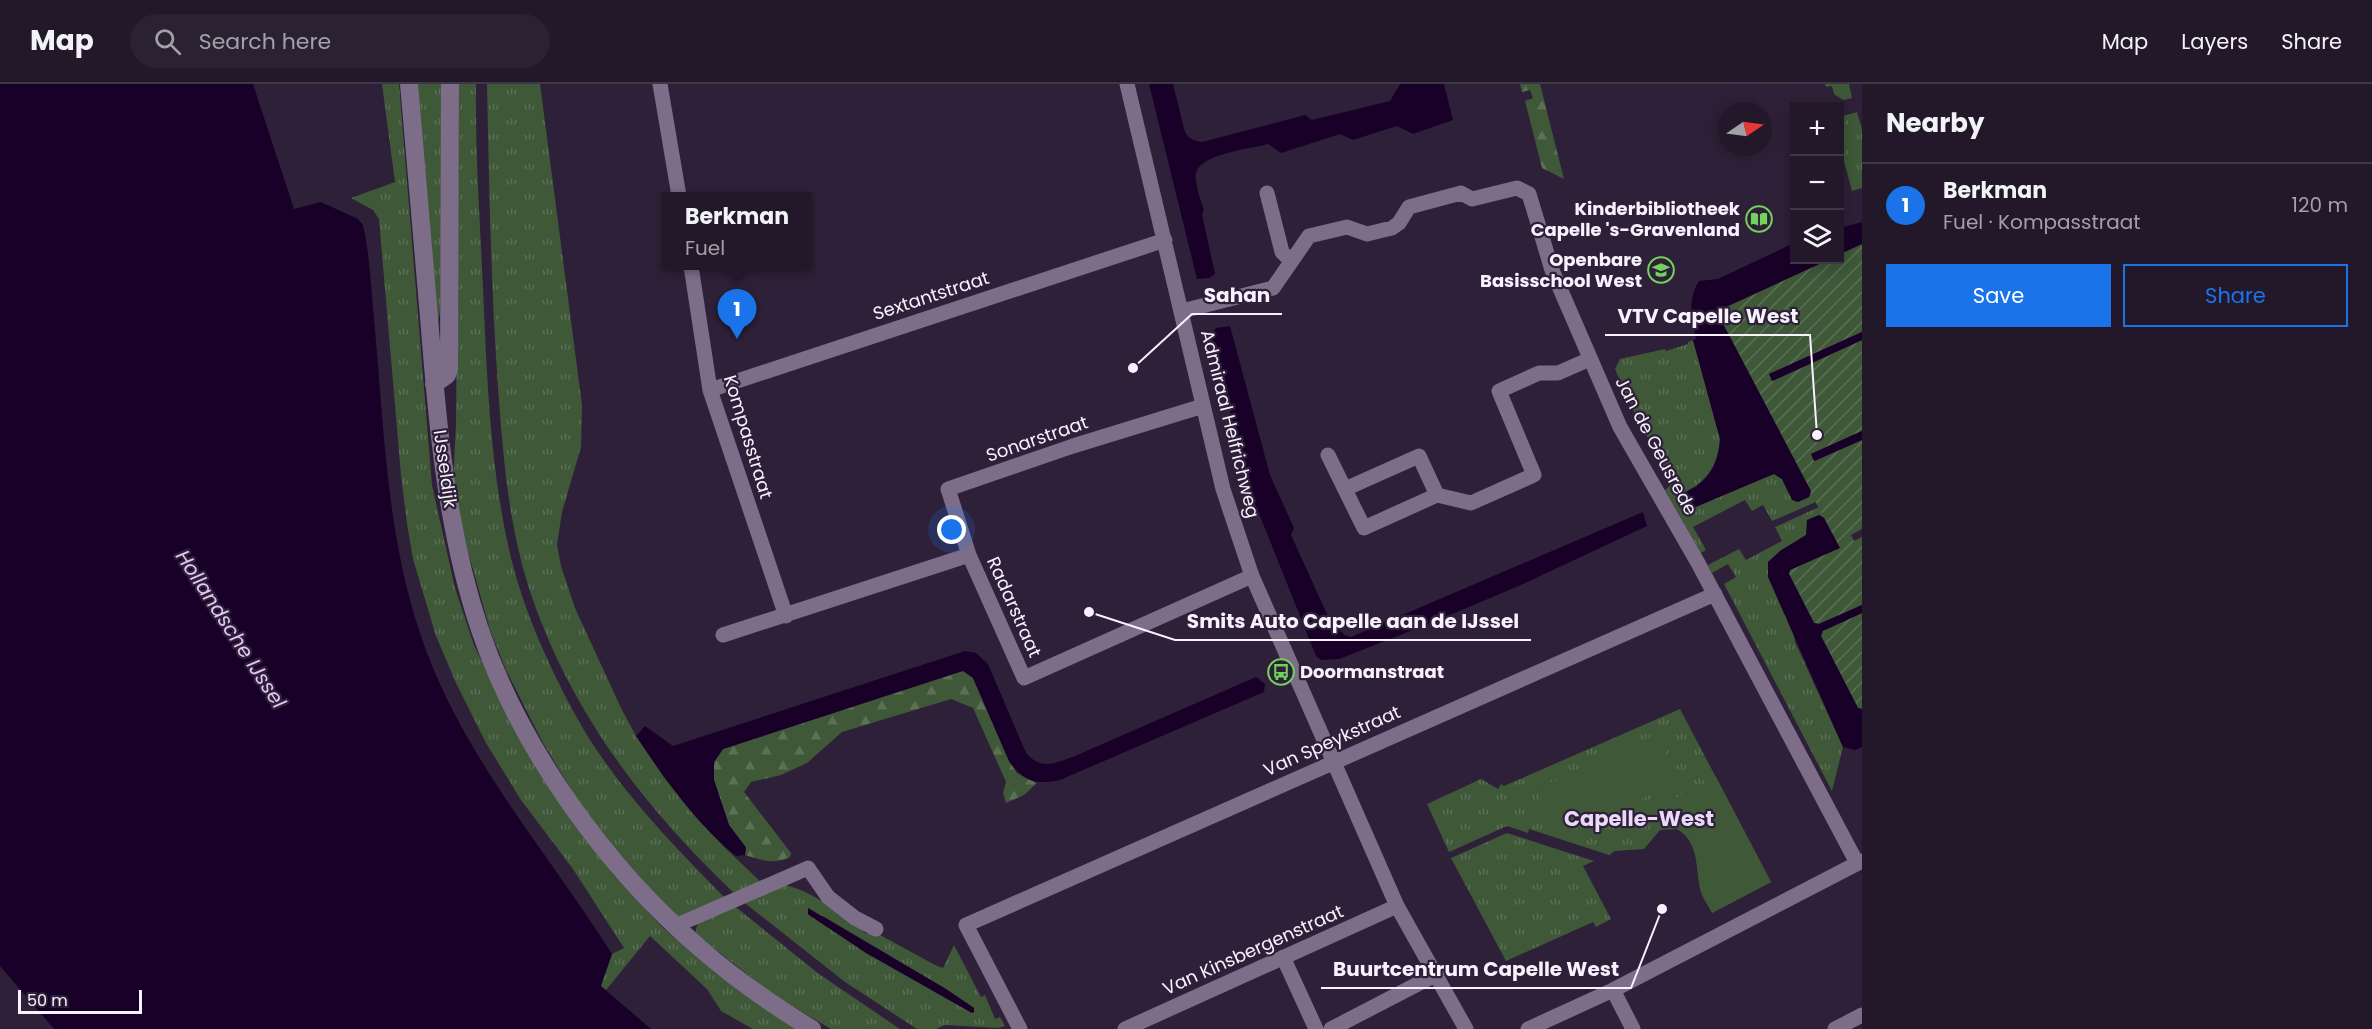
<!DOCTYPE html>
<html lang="en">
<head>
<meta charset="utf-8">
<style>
  body { margin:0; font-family:Poppins,sans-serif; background:#2a2132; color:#f1f3f6 }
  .controls { position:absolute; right:18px; top:18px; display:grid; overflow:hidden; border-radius:0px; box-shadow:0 3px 15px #0003 }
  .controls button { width:54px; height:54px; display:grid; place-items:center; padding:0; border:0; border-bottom:2px solid #3f3747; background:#22182a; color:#f1f3f6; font:30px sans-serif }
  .compass { position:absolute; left:1718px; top:18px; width:54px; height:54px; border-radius:50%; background:#22182a; box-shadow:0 3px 15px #0003; rotate:77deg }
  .scale { position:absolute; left:18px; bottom:15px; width:124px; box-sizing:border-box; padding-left:6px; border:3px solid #f8f1fe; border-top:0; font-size:16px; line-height:21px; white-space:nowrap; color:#f8f1fe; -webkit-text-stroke:4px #2e2038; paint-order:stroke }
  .you { position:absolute; left:952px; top:446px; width:21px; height:21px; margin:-15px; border:4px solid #fff; border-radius:50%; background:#1a73e8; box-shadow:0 0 0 9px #1a73e833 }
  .badge { display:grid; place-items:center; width:39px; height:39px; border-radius:50%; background:#1a73e8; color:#fff; font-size:20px; font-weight:700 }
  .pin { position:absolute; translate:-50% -50px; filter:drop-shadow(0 2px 3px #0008) }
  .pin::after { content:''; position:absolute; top:32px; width:21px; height:18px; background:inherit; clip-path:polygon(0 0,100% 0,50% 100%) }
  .popup { position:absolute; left:662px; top:108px; width:150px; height:78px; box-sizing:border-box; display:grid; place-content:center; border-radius:0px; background:#22182a; filter:drop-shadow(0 2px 4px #0005); font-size:20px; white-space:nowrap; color:#a2a0a8 }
  .popup b { font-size:22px; color:#f1f3f6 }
  .popup::after { content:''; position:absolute; left:50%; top:100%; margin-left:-12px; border:12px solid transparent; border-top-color:#22182a }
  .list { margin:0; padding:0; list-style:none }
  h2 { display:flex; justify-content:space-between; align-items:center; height:78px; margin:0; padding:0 24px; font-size:26px }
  h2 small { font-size:20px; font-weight:400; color:#a2a0a8 }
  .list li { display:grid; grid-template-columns:39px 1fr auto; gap:18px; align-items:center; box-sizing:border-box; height:84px; padding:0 24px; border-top:2px solid #3f3747 }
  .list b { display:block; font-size:22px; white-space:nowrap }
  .list p { margin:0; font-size:20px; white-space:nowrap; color:#a2a0a8 }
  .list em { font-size:20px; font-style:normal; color:#a2a0a8 }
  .actions { display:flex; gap:12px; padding:18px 24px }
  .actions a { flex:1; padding:14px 0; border:2px solid #1a73e8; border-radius:0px; text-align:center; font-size:21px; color:#1a73e8 }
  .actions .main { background:#1a73e8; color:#fff }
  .icon { flex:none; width:33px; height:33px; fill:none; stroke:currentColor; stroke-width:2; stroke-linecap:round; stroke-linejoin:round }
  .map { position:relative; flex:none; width:1862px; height:945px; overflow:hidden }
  header { display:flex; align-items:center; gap:36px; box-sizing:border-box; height:84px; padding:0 30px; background:#22182a; border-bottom:2px solid #3f3747 }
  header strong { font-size:28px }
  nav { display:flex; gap:33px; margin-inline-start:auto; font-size:21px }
  .search { width:420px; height:54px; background:#2a2132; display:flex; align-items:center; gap:15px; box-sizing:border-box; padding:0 21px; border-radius:33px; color:#a2a0a8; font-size:22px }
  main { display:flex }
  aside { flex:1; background:#22182a }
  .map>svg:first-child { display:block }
</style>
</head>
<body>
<header>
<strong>Map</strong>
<div class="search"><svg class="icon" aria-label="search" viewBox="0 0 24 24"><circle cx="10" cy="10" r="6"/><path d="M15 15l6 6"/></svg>Search here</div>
<nav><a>Map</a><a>Layers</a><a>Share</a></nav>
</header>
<main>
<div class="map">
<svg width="1862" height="945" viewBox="0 0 1862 945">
  <defs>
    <pattern id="grass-tufts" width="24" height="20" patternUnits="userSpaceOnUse" patternTransform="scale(1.5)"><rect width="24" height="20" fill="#3e5838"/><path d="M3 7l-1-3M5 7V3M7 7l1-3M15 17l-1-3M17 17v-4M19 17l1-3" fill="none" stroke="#5b7056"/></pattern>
    <pattern id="forest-firs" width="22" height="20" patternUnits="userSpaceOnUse" patternTransform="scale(1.5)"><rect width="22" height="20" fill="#3e5838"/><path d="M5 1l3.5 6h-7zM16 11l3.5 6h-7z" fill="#5b7056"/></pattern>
    <pattern id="garden-furrows" width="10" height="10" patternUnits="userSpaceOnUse" patternTransform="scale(1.5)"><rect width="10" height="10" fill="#3e5838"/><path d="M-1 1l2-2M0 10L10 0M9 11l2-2" fill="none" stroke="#5b7056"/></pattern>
  </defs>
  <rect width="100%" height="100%" fill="#2e2038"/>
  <!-- grass -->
  <path fill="url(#grass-tufts)" fill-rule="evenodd" d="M382,0H399L432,401L455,504L474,561L503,621L570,732L614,791L661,842L715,889L796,945H753L721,927L707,905L650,852L606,906L600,902L612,870L624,864L573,785L521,716L486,659L456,599L436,552L413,475L407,440L401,391L379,135L373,126L351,114L395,98Z
    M415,0H443L440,228L437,241Z
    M459,0H476C475,68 480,136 483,204C487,294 490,387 511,474C524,527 547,578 572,625C611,698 669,757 726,815L682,833L675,831L654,809L603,751L580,720L543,659L506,586L490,546L465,457L453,398L456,341Z
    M487,0H540L582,321L581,363L562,428L557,461L561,482L575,524L621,624L636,652L665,695L722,761L762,799L735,810C643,723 567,623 528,501C508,437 503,370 498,304C491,203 489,101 487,0Z
    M1857,28L1862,45V104L1852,107C1846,82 1835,55 1843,32Z
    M1693,256L1720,355C1718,380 1708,397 1685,408L1774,390L1782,395L1793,416L1798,418L1809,413L1811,407L1816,418L1772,437L1763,421L1752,427L1745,416L1693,443L1706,466L1701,469L1665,406L1670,402L1659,383L1661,376L1637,335L1615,285L1620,275L1665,265L1666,267L1688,260V258Z
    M1819,423L1824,434L1819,431L1806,451L1780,467L1795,558L1843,663L1832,707L1724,500L1736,493L1728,480L1712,489L1708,481L1739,465L1746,476L1782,457L1775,443Z
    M1680,625L1771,798L1712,829C1709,822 1703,814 1701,807C1695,784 1700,759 1677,745L1660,746L1644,765L1615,767L1609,771L1529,745L1528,749L1507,742L1449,768L1427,720L1481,695L1498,705L1501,700L1504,702Z
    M1507,749L1594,777L1583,782L1611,835L1596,843L1593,838L1506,877L1451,774Z
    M785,801C816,808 842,832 867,850L871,846L935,881L943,884L954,861L981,913L985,911L995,935L1000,933L1005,942L998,944L945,941L936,945H917L845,898L741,816ZM808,830L823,832L946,905L974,924L972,929L866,868Z
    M732,820L819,890L900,945H831L772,910L696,850C693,833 720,827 732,820Z"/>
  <!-- forest -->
  <path fill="url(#forest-firs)" d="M1520,0H1540L1564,95L1542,84L1525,17L1533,14L1530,6L1522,8Z
    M1825,0H1849L1852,14L1843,16L1834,10L1832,2L1826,3Z
    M963,587L969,589L973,594L1009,677L1017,689L1037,699L1024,711L1006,719L1003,709L1006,698L973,624L951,615L842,648L807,679L781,691L751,698L744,708L791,769L790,773C774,781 761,776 745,771L746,763L729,741L714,696V678L723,665Z"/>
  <!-- park -->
  <path fill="#3e5838" d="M1657,650L1679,698L1558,753L1536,705Z
    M1716,693L1771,798L1712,829C1709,822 1703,815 1701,808C1695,788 1701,747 1672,744L1659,722Z"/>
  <!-- garden -->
  <path fill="url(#garden-furrows)" d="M1862,160V248L1769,290L1773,297L1862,256V347L1811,370L1815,377L1862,356V445L1851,451L1854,457L1862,453V521L1819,540L1814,539L1789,490L1790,486L1839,463L1720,234L1723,224L1828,176H1840V170Z
    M1862,529V625L1858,624L1821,552L1822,547Z"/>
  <!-- water -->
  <path fill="#190028" d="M0,0H253L294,125L321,118L358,135L363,141C370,172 371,204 374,235C384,340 386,448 420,549C460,670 545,764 612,870L601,902L651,945H54L0,882Z
    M1149,0H1173L1185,48C1188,55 1195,57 1202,58L1305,31L1312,36L1390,17L1400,0H1444L1453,36L1413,50L1397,42L1353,56L1340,50L1281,69L1268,60C1250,65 1200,70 1196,89C1194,99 1201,116 1204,126L1202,130L1215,190L1209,194L1197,195Z
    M1862,138V160L1840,170V144Z
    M1794,159V176H1828L1724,224L1720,234L1811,407L1809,413L1798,418L1792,416L1782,395L1774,390L1691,425L1681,413C1685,407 1691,406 1697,402C1713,391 1719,373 1720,355L1693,256L1696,255C1692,233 1687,216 1699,197L1718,195Z
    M1230,242L1270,391L1294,444L1291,451L1332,541L1345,551L1351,553L1643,428L1647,442L1521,501L1431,539L1339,575L1321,576L1316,572L1250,407L1211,251L1216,244Z
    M1862,248V256L1772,297L1769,290Z
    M1862,347V356L1814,377L1811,370Z
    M1819,431L1824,434L1840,464L1790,486L1789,490L1814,539L1819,540L1862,521V529L1823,547L1821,552L1858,624L1862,625V663L1855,666L1843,663L1768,493V478L1780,467L1806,451L1807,436Z
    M965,567L976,569L988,580L1026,669C1042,687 1055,679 1075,672L1256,593L1265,600L1264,608L1060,696C1035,701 1024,698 1009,677L973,594L963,587L956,589L723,665L714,678V696L729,741L746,764L745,771L736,772C695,739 665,695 636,652L645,642L673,662Z
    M808,824L946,905L974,924V928L972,929L866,869L812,833L808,830Z"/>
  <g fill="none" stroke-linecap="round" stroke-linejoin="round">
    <!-- minor -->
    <path stroke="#7d6d89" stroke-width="15" d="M660,0L679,112
      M1127,0L1223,405L1252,492L1397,822L1466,945
      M1267,109L1282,168L1291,177
      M691,182L710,306L786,532
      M1182,227L1273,204L1309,152L1347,143L1367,150L1392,144L1399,139L1409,123L1461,109L1472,115L1517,104L1529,110L1552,186L1620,343L1698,479L1857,779
      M710,306L1165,156
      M1203,322L1073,362L948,405L969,471L1024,594L1252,492
      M1328,371L1364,444L1437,411L1471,419L1534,391L1499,307L1539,289H1558L1590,275
      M1345,405L1419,372L1437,411
      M723,551L969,471
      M675,842L808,784L828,813L855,834L876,845
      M1283,873L1316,945
      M1613,906L1633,945
      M1020,945L966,841L1715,510
      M1125,945L1397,822
      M1331,945L1437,890
      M1528,945L1613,906L1862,777
      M1835,945L1862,931"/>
    <!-- tertiary -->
    <path stroke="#7d6d89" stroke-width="18" d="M409,0C416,78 422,155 429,233C437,337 446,443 479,543C519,663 606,784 702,866C736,896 773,921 812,945
      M434,300L447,291L449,285L450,0"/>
  </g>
  <!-- icons -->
  <defs>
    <g id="library-ring" transform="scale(1.35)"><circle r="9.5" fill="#2e2038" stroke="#71d25e" stroke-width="1.5"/><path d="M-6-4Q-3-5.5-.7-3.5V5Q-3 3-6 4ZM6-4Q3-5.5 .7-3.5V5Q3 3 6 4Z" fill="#71d25e"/></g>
    <g id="school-ring" transform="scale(1.35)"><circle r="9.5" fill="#2e2038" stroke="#71d25e" stroke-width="1.5"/><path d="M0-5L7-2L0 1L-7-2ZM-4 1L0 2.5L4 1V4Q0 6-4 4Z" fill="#71d25e"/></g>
    <g id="bus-ring" transform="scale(1.35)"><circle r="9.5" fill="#2e2038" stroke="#71d25e" stroke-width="1.5"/><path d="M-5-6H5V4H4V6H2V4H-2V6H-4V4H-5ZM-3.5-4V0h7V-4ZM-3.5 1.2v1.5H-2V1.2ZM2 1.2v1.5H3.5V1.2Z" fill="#71d25e"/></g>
  </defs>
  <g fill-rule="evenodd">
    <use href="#library-ring" x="1759" y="135"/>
    <use href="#school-ring" x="1661" y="186"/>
    <use href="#bus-ring" x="1281" y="588"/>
  </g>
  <g text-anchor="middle" stroke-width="4.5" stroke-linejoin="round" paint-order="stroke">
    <!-- poi labels -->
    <g font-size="18" font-weight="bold" fill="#f8f1fe" stroke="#2e2038" text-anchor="end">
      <text x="1740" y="131">Kinderbibliotheek<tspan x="1740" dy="21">Capelle 's-Gravenland</tspan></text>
      <text x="1642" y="182">Openbare<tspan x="1642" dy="21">Basisschool West</tspan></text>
      <text x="1300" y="594" text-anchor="start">Doormanstraat</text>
    </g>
    <!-- street labels -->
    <g font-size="18" fill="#f8f1fe" stroke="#2e2038">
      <text transform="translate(931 212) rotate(-18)" y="6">Sextantstraat</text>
      <text transform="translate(1230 340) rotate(76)" y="6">Admiraal Helfrichweg</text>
      <text transform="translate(748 353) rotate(73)" y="6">Kompasstraat</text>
      <text transform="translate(1037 355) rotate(-19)" y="6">Sonarstraat</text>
      <text transform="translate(1656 362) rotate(62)" y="6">Jan de Geusrede</text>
      <text transform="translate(445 385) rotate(82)" y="6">IJsseldijk</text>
      <text transform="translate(1014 523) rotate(66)" y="6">Radarstraat</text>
      <text transform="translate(1332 657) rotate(-24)" y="6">Van Speykstraat</text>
      <text transform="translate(1253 866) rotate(-24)" y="6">Van Kinsbergenstraat</text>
    </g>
    <!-- water labels -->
    <g font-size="20" font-style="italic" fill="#e3c8f7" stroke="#2e2038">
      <text transform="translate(231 545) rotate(57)" y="7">Hollandsche IJssel</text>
    </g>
    <!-- quarter labels -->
    <g font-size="21" font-weight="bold" fill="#ebd9f9" stroke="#2e2038">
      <text x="1639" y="742">Capelle-West</text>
    </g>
  </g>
  <!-- callouts -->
  <path fill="none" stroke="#f8f1fe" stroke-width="2" d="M1133 284L1192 230H1282M1817 351L1810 251H1605M1089 528L1175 556H1531M1662 825L1631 904H1321"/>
  <g fill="#f8f1fe" stroke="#2e2038" stroke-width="2">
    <circle cx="1133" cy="284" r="6"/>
    <circle cx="1817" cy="351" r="6"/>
    <circle cx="1089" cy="528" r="6"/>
    <circle cx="1662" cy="825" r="6"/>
  </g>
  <g font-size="20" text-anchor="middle" font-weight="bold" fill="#f8f1fe" stroke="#2e2038" stroke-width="4.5" stroke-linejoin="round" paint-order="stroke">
    <text x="1237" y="218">Sahan</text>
    <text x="1708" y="239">VTV Capelle West</text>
    <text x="1353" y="544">Smits Auto Capelle aan de IJssel</text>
    <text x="1476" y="892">Buurtcentrum Capelle West</text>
  </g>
</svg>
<div class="controls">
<button>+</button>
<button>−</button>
<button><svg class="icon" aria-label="layers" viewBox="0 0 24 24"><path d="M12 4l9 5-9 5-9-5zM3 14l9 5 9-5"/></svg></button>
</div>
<svg class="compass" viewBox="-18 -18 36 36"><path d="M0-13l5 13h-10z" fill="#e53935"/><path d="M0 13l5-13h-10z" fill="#a2a0a8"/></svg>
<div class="scale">50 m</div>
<div class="you"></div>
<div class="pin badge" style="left:737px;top:255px">1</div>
<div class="popup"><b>Berkman</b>Fuel</div>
</div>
<aside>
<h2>Nearby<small></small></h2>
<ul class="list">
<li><span class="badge">1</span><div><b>Berkman</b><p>Fuel · Kompasstraat</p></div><em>120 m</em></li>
</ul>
<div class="actions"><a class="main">Save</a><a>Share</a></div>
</aside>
</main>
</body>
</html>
